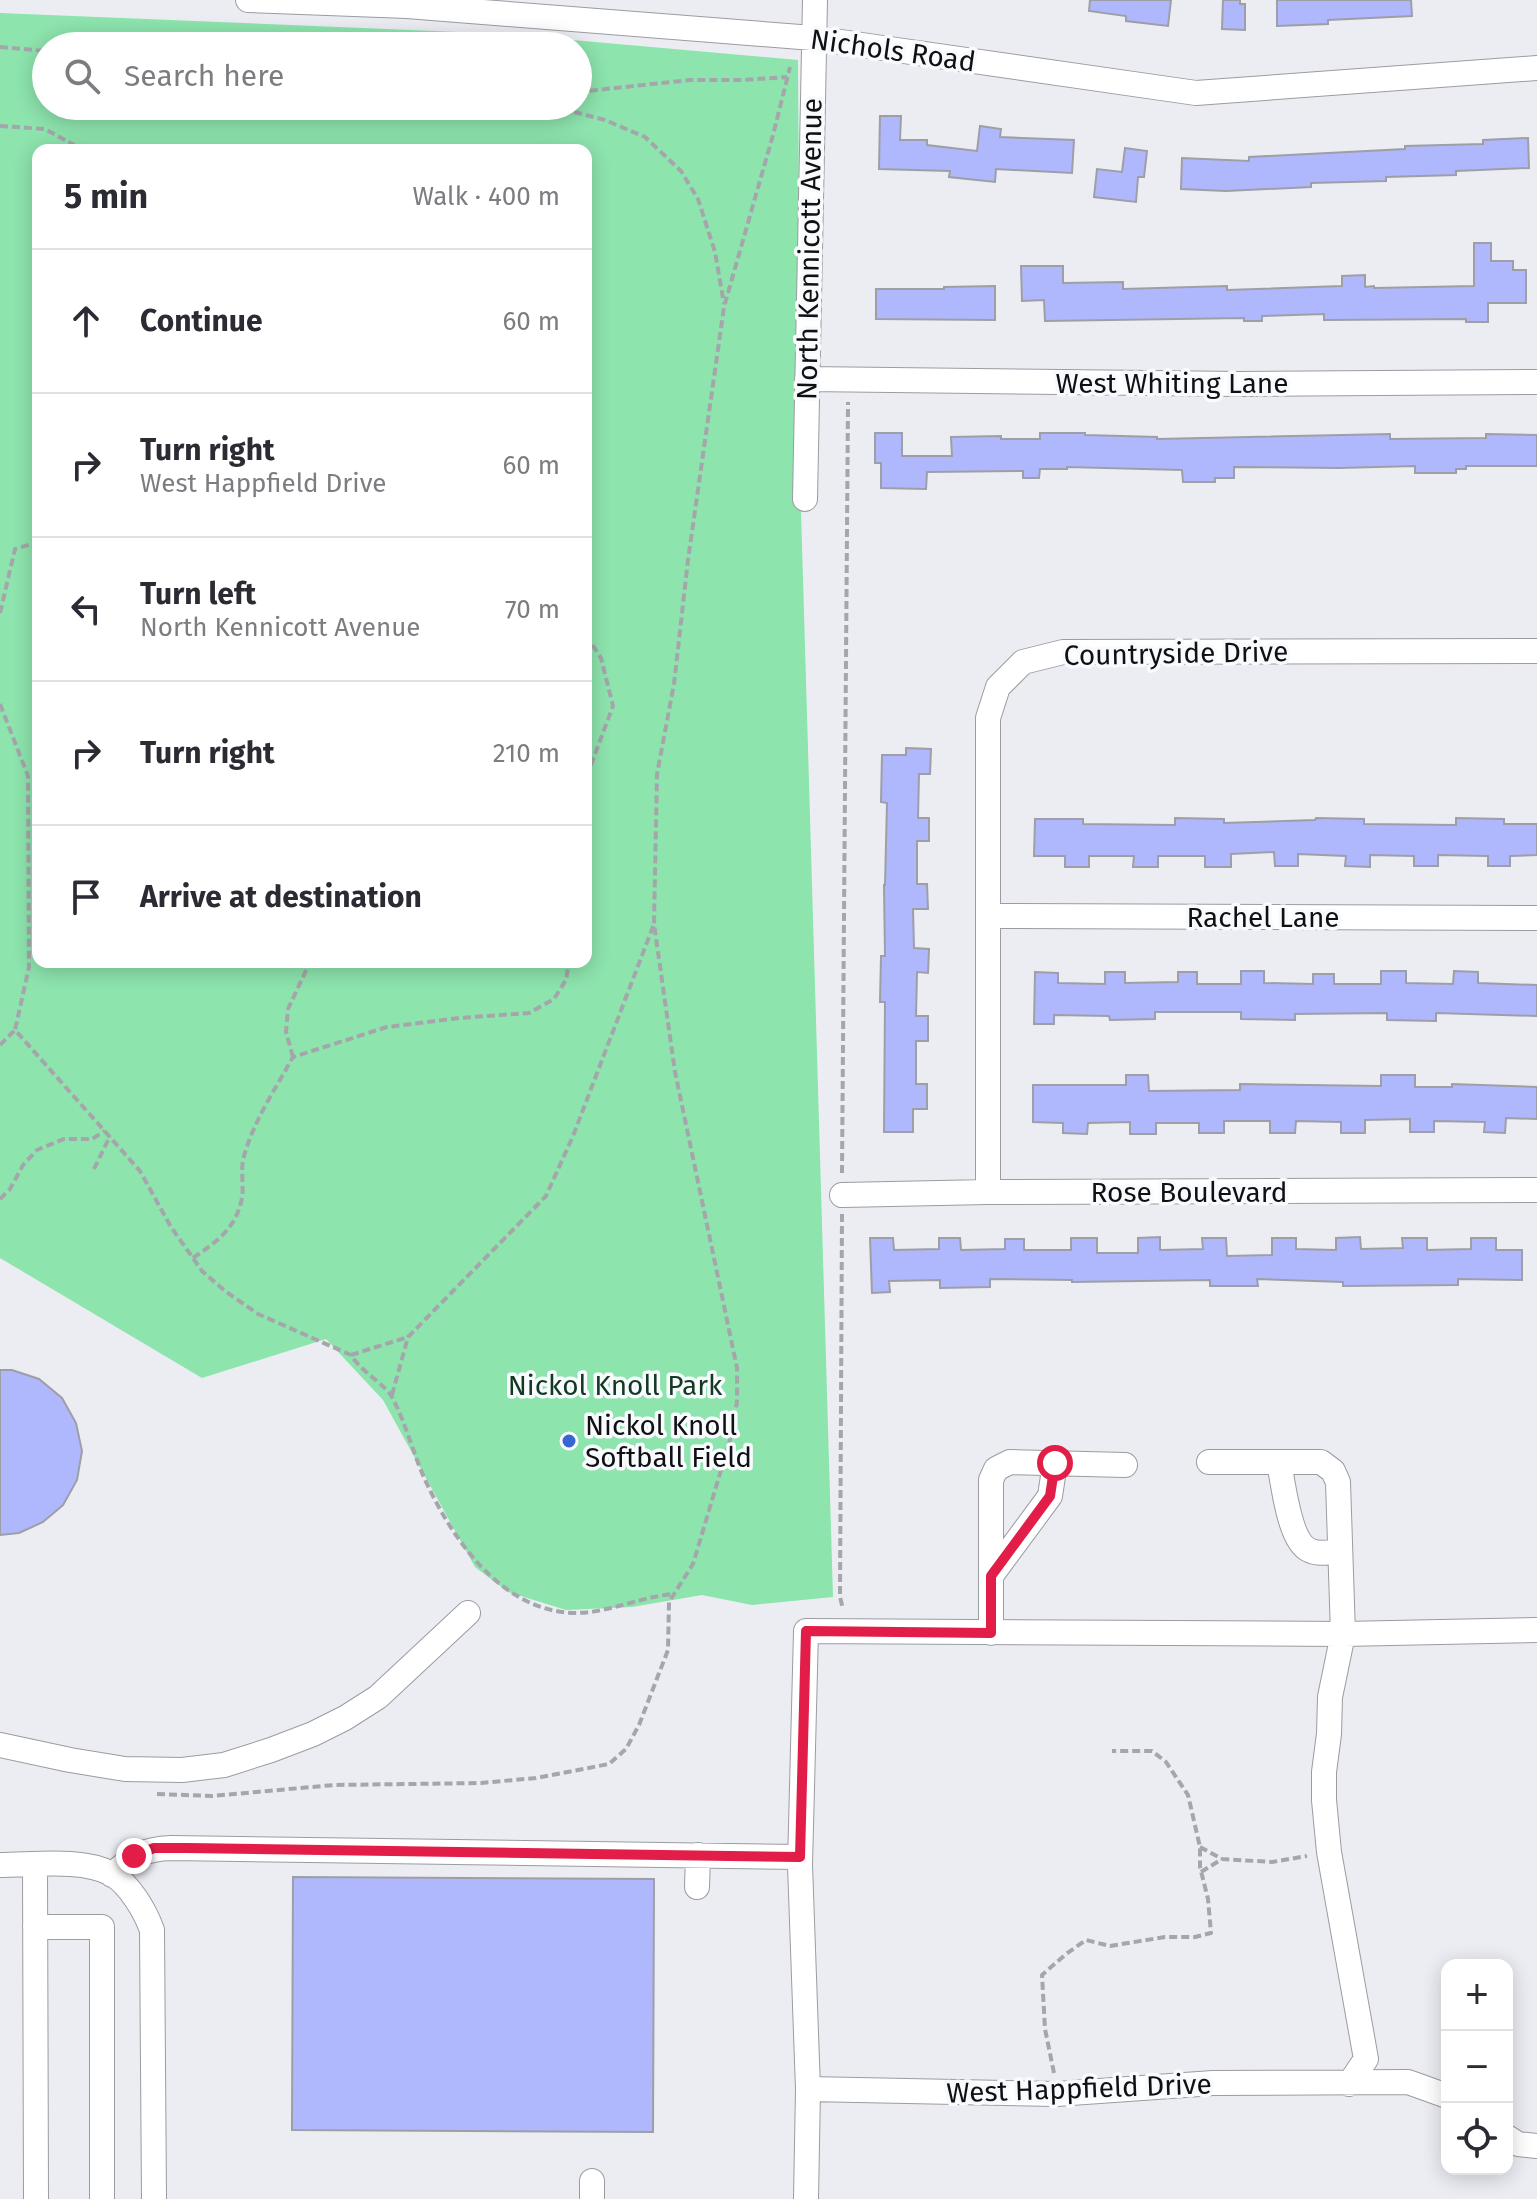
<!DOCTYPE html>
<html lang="en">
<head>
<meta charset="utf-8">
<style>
  body { margin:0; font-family:"Fira Sans",sans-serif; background:#f2f2f3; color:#2b2b33 }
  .controls { position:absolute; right:24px; bottom:24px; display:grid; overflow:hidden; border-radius:16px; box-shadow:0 4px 20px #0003 }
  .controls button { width:72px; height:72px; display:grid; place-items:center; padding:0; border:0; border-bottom:2px solid #e1e1e2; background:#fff; color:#2b2b33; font:40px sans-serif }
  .stop { position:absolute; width:24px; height:24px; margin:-18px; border:6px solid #e11d48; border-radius:50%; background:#fff }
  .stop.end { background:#e11d48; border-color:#fff; box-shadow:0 2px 8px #0008 }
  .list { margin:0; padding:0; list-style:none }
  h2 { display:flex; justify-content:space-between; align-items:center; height:104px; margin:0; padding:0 32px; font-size:34px }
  h2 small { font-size:26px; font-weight:400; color:#7c7c81 }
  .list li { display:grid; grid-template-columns:52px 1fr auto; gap:24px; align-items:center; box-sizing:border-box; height:144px; padding:0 32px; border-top:2px solid #e1e1e2 }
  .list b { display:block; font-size:30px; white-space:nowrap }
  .list p { margin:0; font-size:26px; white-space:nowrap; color:#7c7c81 }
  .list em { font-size:26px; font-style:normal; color:#7c7c81 }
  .icon { flex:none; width:44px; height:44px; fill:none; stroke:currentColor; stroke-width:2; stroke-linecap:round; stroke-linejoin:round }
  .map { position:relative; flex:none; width:1537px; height:2199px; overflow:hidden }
  .search { position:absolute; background:#fff; box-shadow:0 4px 20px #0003; left:32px; top:32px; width:560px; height:88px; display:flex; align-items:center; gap:20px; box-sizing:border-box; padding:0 28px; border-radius:44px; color:#7c7c81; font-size:30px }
  .panel { position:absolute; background:#fff; box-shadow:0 4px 20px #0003; left:32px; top:144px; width:560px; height:824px; border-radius:16px }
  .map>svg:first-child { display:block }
</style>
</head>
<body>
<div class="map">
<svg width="1537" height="2199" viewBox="0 0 1537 2199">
  <rect width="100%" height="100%" fill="#ebedf3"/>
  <!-- green -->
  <path fill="#8de4ad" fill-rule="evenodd" d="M0,13L506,34L798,60L801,511L833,1597L752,1605L702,1595L632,1607L566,1610L508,1592L475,1567L383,1400L326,1339L202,1378L0,1258ZM46,46H578V106H46ZM38,150H586V962H38Z"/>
  <!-- building -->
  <path fill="#b0b8fd" stroke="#9e9fa6" stroke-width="2" d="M1090,0H1171L1168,26L1126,21V16L1089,11Z
    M1223,0H1240V4H1245V30L1222,29Z
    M1277,0H1411L1412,16L1328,20V24L1277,26Z
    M880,116H901L900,140H927V145L977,151L980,126L1001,129L1000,137L1074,140L1072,173L996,169L995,182L949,177L950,171L879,169Z
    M1528,138L1529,168L1456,171V175L1386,177V181L1311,183V187L1226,191L1181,189L1182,158L1249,161V157L1405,149V146L1483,144V140Z
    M1125,148L1147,151L1144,177H1138L1136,202L1094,197L1097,169L1122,172Z
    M1474,243H1491V261H1513V270H1526V303H1488V322H1466V319L1324,320V314L1262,316V321H1244V318L1045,321L1044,300L1022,301L1021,266H1063V283L1123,282V289L1227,286V290L1342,286V276L1365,275V287L1374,286V288L1474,286Z
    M995,286V320L876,319V289H944V287Z
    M875,433H902V456H952L951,437L1001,436V439H1040V433H1085V435L1157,437V439L1390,434V439L1486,438V434L1537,435V466H1466V469H1456V473H1415V466L1339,468L1234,467V478H1215V482H1183L1182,470L1067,467V469H1040L1039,478H1023V471L927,472L926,489L881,488V463H875Z
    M906,748L931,749L930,774H919L918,818H929V841H917V884H927L928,909H913L914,948L929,949L928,973L917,972L916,1016H928V1041H916V1084H927V1109H913V1132H884L885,1002H880L881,956H885L884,885H885L887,803L881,802L882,755H906Z
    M1175,818L1224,819V823L1315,820L1316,818L1364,819V824L1456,825V818L1504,819V824H1537V855L1510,856V866H1488V856L1438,855V866H1414V856L1370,855V867L1345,866L1346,856L1298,854V866H1275L1274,852L1231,854V867H1205V856H1158V867H1133L1134,856H1089V867H1065V856H1034L1035,819H1083V824L1175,825Z
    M1241,971H1264V983L1313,984V974H1334V984H1381V971H1406V983L1453,984L1454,971L1478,972V983L1537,985V1016L1436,1013V1021L1387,1020V1013L1295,1014V1020L1241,1019V1012H1155V1019L1110,1020L1109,1016L1054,1015V1024H1034L1035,972L1058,973V983L1105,984V972H1125V983L1178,982V972H1197V984H1241Z
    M1126,1075H1148L1149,1091L1240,1090V1084L1381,1086V1075H1415V1087H1452V1084L1537,1087V1119L1506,1118L1505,1133L1484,1132L1485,1122L1434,1121V1132H1410V1119L1365,1120V1133H1341V1122L1296,1121L1295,1133H1270V1121H1224V1133H1199V1123H1156V1134H1130V1122L1088,1123L1087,1134L1063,1133V1123L1033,1122V1085H1126Z
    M1160,1237V1250L1203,1249L1202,1238H1226L1227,1256L1272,1255V1238H1296V1249L1336,1250V1238L1360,1237L1361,1249L1403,1248L1402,1238H1427V1250L1471,1249V1238H1496V1250H1522V1280L1458,1279V1285L1343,1286V1282L1257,1279L1258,1286H1210V1280L1072,1282V1280L990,1279V1287L940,1288V1280L889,1281L890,1292L872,1293L870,1238H893L894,1250L939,1249V1238H960L961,1250L1005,1249V1239H1024V1250H1071V1238H1097V1253H1138V1238Z
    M0,1370H12L39,1379L62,1398L76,1423L82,1451L77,1480L63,1505L43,1522L19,1533L0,1535Z
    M293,1877L654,1879L653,2132L292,2130Z"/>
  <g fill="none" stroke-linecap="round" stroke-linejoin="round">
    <!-- minor casing -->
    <g stroke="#9b9ca2" stroke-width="26">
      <path id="minor" d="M248,0L407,6L813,38L1196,93L1537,68
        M807,379L1239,384L1537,382
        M805,499L815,0
        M988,916L1537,918
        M988,1192V718L998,687L1023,662L1063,652L1537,651
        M842,1195L988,1192L1537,1190
        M1209,1462H1321L1333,1471L1338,1482L1343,1634L1330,1697L1329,1734L1324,1772V1800L1329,1852L1366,2059L1349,2084
        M1279,1462C1283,1482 1289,1541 1309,1550C1318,1555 1331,1552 1340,1551
        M991,1576L1050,1496L1055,1463
        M991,1633V1480L996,1469L1010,1462L1125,1465
        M0,1745L70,1760L125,1769L182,1770L224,1765L271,1750L313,1734L345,1718L378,1697L468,1613
        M0,1865C33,1865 83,1858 112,1874C130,1885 145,1911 152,1930L154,2199
        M35,1865L36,2199
        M112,1875C133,1856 143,1849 171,1848L800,1857
        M697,1887L698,1855
        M35,1927H102V2199
        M808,2089L1057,2094L1213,2083L1408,2082L1447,2096
        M1507,2137L1518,2144L1537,2146
        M592,2181V2199
        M806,2199L808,2089L800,1865L806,1631L1343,1634L1537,1630"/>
    </g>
    <!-- path -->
    <path stroke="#a5a6ab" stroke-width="4" stroke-dasharray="8 4" stroke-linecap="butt" d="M0,47L46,51
      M578,92L690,80H742L787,77
      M551,106L605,120L645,137L681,171L698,199L715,252L724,304
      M0,126L45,129L83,150
      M0,613L15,549L38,542
      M586,635L601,658L613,706L586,778
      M0,704L28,776L29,967L15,1030L140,1171L171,1227L202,1271L225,1291L258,1314L351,1355C362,1373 387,1385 393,1399C407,1426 414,1457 427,1484C455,1543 504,1613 577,1613C611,1612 640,1597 673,1594
      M0,1045L15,1030
      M293,1057L286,1032L288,1009L310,962
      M94,1169L110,1136
      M842,1173L848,402
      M0,1199L10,1189L23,1165L37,1150L64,1139H92L105,1131
      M842,1214L840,1597L843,1609
      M193,1258C216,1242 236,1229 242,1198C244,1184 240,1169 244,1156C254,1120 276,1088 293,1057L387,1027L459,1018L529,1013L554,999L566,980L569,962
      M351,1355L408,1337
      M392,1395L408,1337L546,1196L573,1136L654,924
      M157,1794L212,1796L334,1785L481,1783L536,1778L609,1764L626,1749L639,1725L668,1650L669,1602L693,1564L730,1440L737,1402V1368L675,1072L654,924L657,774L674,684L688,560L724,307L773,135L790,67
      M1200,1847L1222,1859
      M1201,1872L1222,1859L1272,1862L1307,1856
      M1054,2073L1045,2029L1042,1975L1066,1954L1086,1940L1110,1946L1165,1937H1195L1211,1933L1208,1899L1200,1867V1847L1188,1795L1166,1762L1152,1751H1112"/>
    <!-- minor -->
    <use href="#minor" stroke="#fff" stroke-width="24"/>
  </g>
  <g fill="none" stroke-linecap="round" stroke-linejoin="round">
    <!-- route -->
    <path stroke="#e11d48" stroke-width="10" d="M134,1856L154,1848H187L800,1857L806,1631L991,1633V1576L1050,1496L1055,1463"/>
  </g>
  <!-- markers -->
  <circle fill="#3665d4" stroke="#f9fafe" stroke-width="3" cx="569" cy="1441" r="8"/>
  <g text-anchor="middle" stroke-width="7" stroke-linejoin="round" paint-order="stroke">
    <!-- street labels -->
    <g font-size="28" fill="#0f1012" stroke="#f9fafe">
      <text transform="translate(893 50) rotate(8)" y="10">Nichols Road</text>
      <text transform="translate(809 249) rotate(-89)" y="10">North Kennicott Avenue</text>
      <text x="1172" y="393">West Whiting Lane</text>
      <text transform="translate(1176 653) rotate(-1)" y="10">Countryside Drive</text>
      <text x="1263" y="927">Rachel Lane</text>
      <text x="1189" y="1202">Rose Boulevard</text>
      <text transform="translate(1079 2088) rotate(-2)" y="10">West Happfield Drive</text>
    </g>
    <!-- park labels -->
    <g font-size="28" fill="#123a23" stroke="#f9fafe">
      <text x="615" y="1395">Nickol Knoll Park</text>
    </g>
    <!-- poi labels -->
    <g font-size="28" fill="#0f1012" stroke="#f9fafe" text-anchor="start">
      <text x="585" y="1435">Nickol Knoll<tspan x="585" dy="32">Softball Field</tspan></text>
    </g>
  </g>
</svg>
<div class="controls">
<button>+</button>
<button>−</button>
<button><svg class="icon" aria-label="locate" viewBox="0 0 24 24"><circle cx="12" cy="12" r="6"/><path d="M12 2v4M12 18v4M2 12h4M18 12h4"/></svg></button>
</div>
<div class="stop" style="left:1055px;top:1463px"></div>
<div class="stop end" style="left:134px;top:1856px"></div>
<div class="search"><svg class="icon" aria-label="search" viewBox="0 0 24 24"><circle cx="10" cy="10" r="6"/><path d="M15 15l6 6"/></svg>Search here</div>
<section class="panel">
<h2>5 min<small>Walk · 400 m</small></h2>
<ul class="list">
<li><svg class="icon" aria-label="ahead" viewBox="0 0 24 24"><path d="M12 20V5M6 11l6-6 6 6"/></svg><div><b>Continue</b></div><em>60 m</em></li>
<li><svg class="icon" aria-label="right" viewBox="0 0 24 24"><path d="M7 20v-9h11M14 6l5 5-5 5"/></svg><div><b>Turn right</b><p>West Happfield Drive</p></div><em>60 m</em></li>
<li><svg class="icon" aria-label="left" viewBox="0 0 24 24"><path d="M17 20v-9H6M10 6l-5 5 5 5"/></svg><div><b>Turn left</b><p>North Kennicott Avenue</p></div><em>70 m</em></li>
<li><svg class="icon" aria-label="right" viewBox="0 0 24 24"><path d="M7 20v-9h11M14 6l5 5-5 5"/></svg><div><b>Turn right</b></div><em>210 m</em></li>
<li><svg class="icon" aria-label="arrive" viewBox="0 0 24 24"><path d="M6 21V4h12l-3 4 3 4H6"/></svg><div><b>Arrive at destination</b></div></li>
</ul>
</section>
</div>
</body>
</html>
